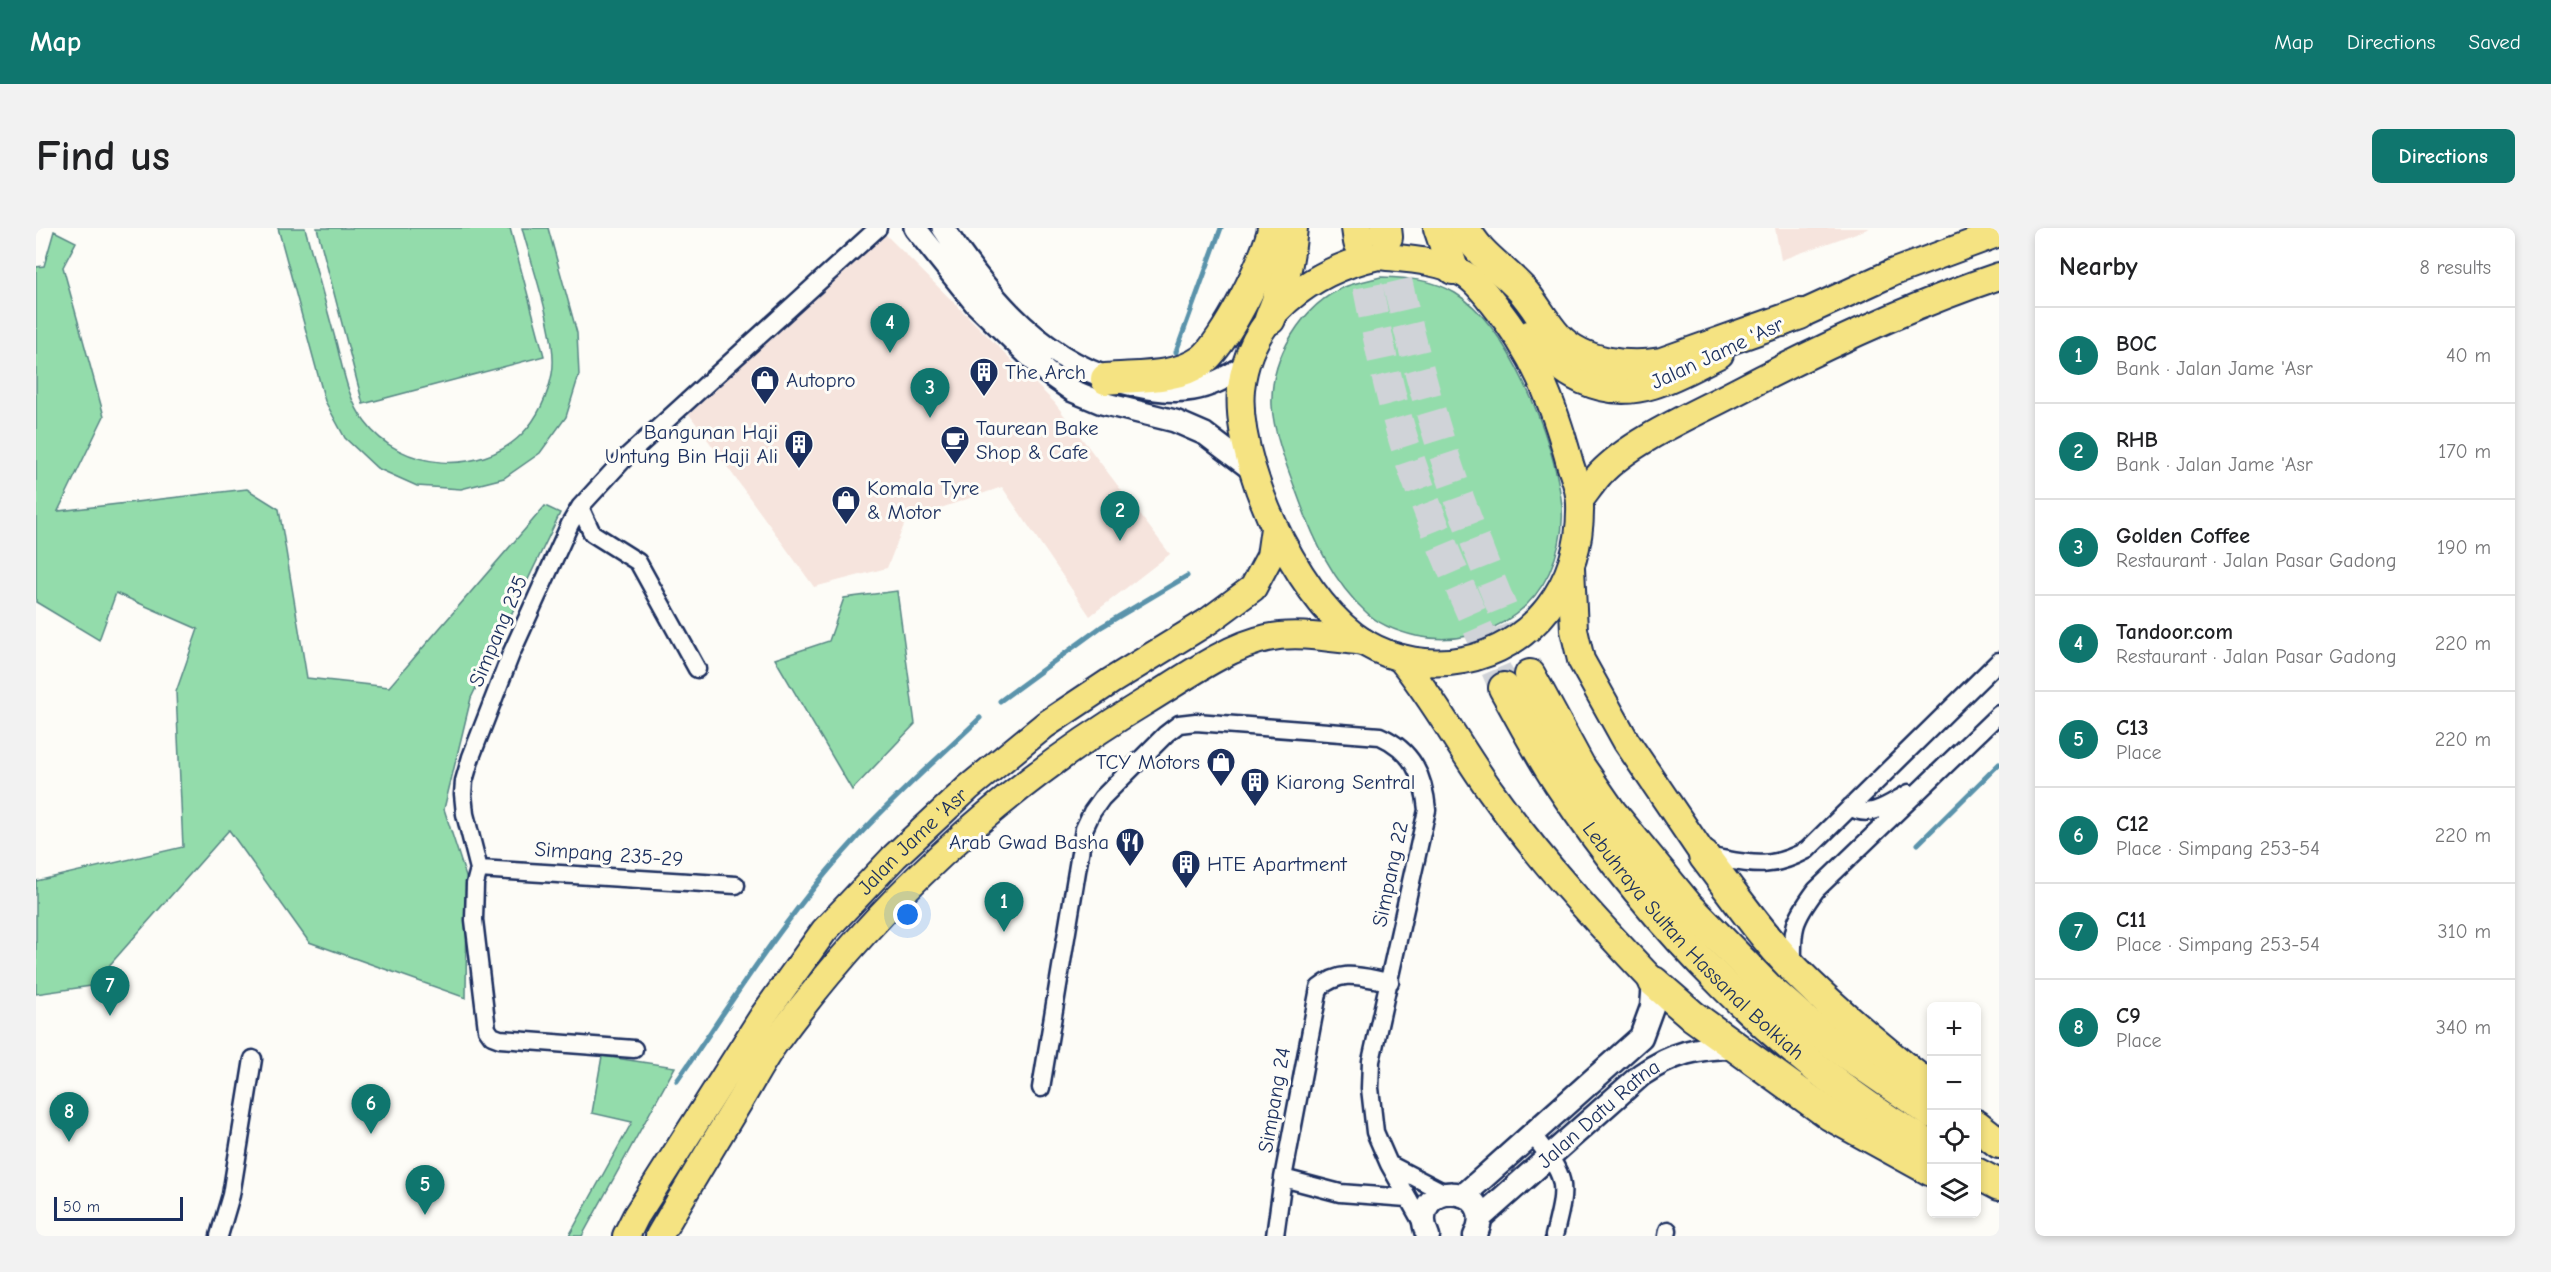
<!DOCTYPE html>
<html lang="en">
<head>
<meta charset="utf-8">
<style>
  body { margin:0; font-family:"Comic Neue",sans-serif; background:#f2f2f2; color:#202124 }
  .controls { position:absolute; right:18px; bottom:18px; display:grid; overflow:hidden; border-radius:9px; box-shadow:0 3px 9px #0003 }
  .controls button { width:54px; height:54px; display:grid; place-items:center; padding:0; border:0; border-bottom:2px solid #e0e0e0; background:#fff; color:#202124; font:30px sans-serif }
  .scale { position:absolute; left:18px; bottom:15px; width:129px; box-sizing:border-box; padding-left:6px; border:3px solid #1b2f5e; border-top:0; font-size:16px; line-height:21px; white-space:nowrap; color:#1b2f5e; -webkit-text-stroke:4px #fdfcf7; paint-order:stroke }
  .you { position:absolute; left:872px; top:687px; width:21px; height:21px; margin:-15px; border:4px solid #fff; border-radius:50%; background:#1a73e8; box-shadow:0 0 0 9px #1a73e833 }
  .badge { display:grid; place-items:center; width:39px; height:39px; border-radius:50%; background:#0f766e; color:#fff; font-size:20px; font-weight:700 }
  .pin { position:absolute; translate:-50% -50px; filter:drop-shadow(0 2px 3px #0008) }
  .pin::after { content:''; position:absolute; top:32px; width:21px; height:18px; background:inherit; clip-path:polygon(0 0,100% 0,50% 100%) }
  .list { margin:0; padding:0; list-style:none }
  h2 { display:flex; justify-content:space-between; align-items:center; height:78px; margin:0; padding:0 24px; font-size:26px }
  h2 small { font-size:20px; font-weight:400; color:#757577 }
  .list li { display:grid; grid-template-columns:39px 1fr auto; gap:18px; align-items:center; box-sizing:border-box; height:96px; padding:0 24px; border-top:2px solid #e0e0e0 }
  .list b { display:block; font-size:22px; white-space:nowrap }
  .list p { margin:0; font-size:20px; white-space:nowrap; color:#757577 }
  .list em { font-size:20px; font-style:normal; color:#757577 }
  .icon { flex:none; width:33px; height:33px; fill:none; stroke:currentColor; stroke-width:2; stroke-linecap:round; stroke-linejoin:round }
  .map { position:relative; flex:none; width:1963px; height:1008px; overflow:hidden; border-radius:9px }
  header { display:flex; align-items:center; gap:36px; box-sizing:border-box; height:84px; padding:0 30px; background:#0f766e; color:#fff }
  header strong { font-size:28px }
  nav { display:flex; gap:33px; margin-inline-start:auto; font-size:21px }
  .intro { display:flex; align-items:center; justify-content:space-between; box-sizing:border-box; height:144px; padding:0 36px }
  h1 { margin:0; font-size:42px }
  .button { padding:15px 27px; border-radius:9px; background:#0f766e; color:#fff; font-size:21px; font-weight:700 }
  main { display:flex; gap:36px; padding:0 36px }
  aside { flex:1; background:#fff; border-radius:9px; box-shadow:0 3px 9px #0003 }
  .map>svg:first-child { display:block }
</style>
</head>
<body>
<header>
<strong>Map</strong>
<nav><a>Map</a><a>Directions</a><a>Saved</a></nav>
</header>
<div class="intro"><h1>Find us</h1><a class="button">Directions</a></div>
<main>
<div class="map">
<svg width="1963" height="1008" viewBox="0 0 1963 1008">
  <rect width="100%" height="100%" fill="#fdfcf7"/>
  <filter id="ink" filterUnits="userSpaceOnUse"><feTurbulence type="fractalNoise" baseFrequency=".0167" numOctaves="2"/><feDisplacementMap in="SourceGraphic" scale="12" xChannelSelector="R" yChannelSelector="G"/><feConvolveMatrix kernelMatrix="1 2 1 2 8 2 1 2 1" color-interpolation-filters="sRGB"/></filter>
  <g filter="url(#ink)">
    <!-- built -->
    <path fill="#f6e4dd" d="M1739,0H1834L1745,32Z
      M847,4L1018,174L1134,326L1054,388L966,259L870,292L851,340L778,359L653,186Z"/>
    <!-- green -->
    <path fill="#93dcab" stroke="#578684" stroke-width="1.5" d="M242,0H269C279,38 290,76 300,114C307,141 312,172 329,194C365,243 444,248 486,206C502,190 512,167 516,146C523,112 495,35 486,0H512L541,105L543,147L530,189L504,225L468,250L425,261L381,258L341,240L309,210L289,173Z
      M281,0H474L508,128L327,176Z
      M18,3L40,14L27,39L68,188L22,283L211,261L243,281L271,450L353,459L509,278L524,285L435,470L408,581L431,652L430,770L273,714L193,602L55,758L0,766V653L147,619L140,464L162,401L80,365L63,412L0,374V39L8,38Z
      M1345,49C1371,50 1396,51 1419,65C1473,97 1517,210 1525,270C1529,296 1524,321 1513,345C1489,395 1433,419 1380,408C1363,404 1343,397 1330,384C1297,354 1278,312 1263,271C1253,244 1237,205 1236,177C1234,131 1266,76 1311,58C1321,54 1334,52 1345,49Z
      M861,363L879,496L816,562L739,431L793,413L808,370Z
      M566,828L639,839L546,1008H533L596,894L556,885Z"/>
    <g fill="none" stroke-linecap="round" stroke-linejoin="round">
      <!-- stream -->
      <path stroke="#5a93ab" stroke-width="5" d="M1140,124L1185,0
        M964,473L1065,399L1151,348
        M1882,616L1963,536
        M641,853C697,772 750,687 817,614C856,570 902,531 944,490"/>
      <!-- motorway-tunnel -->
      <path stroke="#d0d3d8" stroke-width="30" stroke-dasharray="30 15" stroke-linecap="butt" d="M1351,9C1367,79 1383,148 1405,217C1430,295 1462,371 1494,447
        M1323,14C1337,84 1349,155 1371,223C1397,303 1435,383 1468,460"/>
      <!-- minor casing -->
      <g stroke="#1b2f5e" stroke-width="21">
        <path id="minor" d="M544,279L556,305L602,334L661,441
          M1814,579C1835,592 1854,575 1873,565
          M1669,628C1712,635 1730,644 1771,622L1963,433
          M443,641L700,657
          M1757,738C1756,700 1757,693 1780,662L1963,486
          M598,821L464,811L456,808L451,801L438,692L439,656L443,641L429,586L427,566L428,553L435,529L475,426L534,296L544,279L588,231L842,0
          M1005,860L1048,601L1056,584L1066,570L1130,506L1143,496L1160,494L1344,508C1376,522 1388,548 1391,582L1335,833L1334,860L1339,904L1353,936L1389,1000
          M1496,906C1531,951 1532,953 1518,1008
          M1353,936L1409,965
          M1247,950L1304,965L1371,970
          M183,1008L195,967L217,831
          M1239,1008L1247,950L1283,760C1307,740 1325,749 1354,754
          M1631,1008L1632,1002"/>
      </g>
      <!-- tertiary casing -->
      <g stroke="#1b2f5e" stroke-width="26">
        <path id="tertiary" d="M879,0L939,75L1010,144L1037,163L1066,175L1139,193L1169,206L1219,244
          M907,0C955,72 1009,138 1097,157C1145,168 1170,164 1210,137"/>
      </g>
      <!-- secondary casing -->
      <g stroke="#1b2f5e" stroke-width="27">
        <g id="secondary">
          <path d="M1428,967L1605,809L1616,779L1618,754"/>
          <path id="s1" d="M1444,990L1605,847C1637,825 1661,819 1700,819"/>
          <path d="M1392,1008C1367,950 1466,953 1439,1008"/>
        </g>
      </g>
      <!-- primary casing -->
      <g stroke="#1b2f5e" stroke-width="30">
        <g id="primary">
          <path d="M1342,28C1369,31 1403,32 1428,46C1439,52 1448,64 1456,74C1498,125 1517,173 1534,236C1538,249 1544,262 1544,276C1545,313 1535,350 1512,380C1469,436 1390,451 1329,415C1292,392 1265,350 1245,312C1224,271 1201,207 1205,161C1213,87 1275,43 1342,28Z"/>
          <path d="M1746,95L1858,44L1963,5"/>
          <path d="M1493,106C1522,147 1567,173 1617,157C1640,150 1662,137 1684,126"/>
          <path d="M1544,272C1551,263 1557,254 1564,246C1595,213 1656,187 1696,166C1782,121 1871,79 1963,48"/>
          <path d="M1535,340L1538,402L1545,432L1590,513L1668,628"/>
          <path d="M1364,430C1398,471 1423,519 1454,562C1503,631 1560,693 1618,754"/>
          <path id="s2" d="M590,1008L600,988L727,788L788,703L859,628L932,560L1009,497L1075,453L1171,394L1217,360L1234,328L1238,300"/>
          <path d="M623,1008C648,965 674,922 700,879C713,858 724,836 738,816C837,680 962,562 1107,475C1144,453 1189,419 1231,410C1262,403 1298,411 1328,414"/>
        </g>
      </g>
      <!-- motorway casing -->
      <g stroke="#1b2f5e" stroke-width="34">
        <g id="motorway">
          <path d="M1321,0L1323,14"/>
          <path d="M1350,0L1351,9"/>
          <path d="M1403,0L1417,41"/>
          <path d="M1429,0C1441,26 1466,40 1485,61C1499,76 1508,95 1521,109C1547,136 1592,141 1626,135L1764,86"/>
          <path d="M1234,91C1247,61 1253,33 1256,0"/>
          <path d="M1070,151C1099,148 1140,151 1165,133C1187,119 1234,26 1237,0"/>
          <path d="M1494,447L1544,539L1575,584L1652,678L1734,762L1770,794L1809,825L1896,885"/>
          <path id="s3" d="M1468,460C1486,492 1503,525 1523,555C1616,696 1748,834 1896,919"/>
          <path d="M1668,628C1697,666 1724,705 1757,740C1800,784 1847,823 1896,861"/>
          <path d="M1618,754L1657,788L1794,887L1896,943"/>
          <path d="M1940,897L1963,915"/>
          <path d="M1940,945L1963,957"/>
        </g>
      </g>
      <!-- minor -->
      <use href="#minor" stroke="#fdfcf7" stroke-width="16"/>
      <!-- tertiary -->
      <use href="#tertiary" stroke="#fdfcf7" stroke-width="21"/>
      <!-- secondary -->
      <use href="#secondary" stroke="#fdfcf7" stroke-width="22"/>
      <!-- primary -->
      <use href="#primary" stroke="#f5e382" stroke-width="26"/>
      <!-- motorway -->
      <use href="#motorway" stroke="#f5e382" stroke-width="30"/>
    </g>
  </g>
  <!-- icons -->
  <defs>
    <g id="building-pin" transform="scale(1.5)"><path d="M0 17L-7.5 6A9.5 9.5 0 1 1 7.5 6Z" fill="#1b2f5e" stroke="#fdfcf7"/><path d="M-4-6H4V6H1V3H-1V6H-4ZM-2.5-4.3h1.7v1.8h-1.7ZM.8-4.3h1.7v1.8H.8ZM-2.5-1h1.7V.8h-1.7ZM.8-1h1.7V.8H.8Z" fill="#fff"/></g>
    <g id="shop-pin" transform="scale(1.5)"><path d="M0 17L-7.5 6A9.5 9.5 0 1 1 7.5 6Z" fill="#1b2f5e" stroke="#fdfcf7"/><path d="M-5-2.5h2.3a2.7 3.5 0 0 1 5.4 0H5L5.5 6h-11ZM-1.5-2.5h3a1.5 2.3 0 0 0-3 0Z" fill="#fff"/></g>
    <g id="cafe-pin" transform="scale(1.5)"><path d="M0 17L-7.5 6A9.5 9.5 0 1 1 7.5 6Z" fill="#1b2f5e" stroke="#fdfcf7"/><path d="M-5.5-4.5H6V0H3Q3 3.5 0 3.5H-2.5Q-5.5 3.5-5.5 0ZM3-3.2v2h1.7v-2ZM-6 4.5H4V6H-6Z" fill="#fff"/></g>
    <g id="restaurant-pin" transform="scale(1.5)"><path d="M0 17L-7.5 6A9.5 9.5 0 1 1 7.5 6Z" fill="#1b2f5e" stroke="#fdfcf7"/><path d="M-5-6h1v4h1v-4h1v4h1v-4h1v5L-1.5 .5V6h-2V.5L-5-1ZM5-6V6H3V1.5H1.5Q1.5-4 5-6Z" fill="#fff"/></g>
  </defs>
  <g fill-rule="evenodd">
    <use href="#building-pin" x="948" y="144"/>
    <use href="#shop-pin" x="729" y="152"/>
    <use href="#cafe-pin" x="919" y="212"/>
    <use href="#building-pin" x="763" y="216"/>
    <use href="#shop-pin" x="810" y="272"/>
    <use href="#shop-pin" x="1185" y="534"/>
    <use href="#building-pin" x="1219" y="554"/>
    <use href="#restaurant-pin" x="1094" y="614"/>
    <use href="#building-pin" x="1150" y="636"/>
  </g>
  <g text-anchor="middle" stroke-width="6" stroke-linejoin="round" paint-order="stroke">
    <!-- street labels -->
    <g font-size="21" fill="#1b2f5e" stroke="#fdfcf7">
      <text transform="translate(1681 125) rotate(-25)" y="7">Jalan Jame 'Asr</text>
      <text transform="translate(462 403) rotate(-67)" y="7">Simpang 235</text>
      <text dy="7" stroke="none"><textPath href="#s2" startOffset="490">Jalan Jame 'Asr</textPath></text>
      <text transform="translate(573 626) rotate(4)" y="7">Simpang 235-29</text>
      <text transform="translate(1354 646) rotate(-78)" y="7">Simpang 22</text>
      <text dy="7" stroke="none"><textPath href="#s3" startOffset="318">Lebuhraya Sultan Hassanal Bolkiah</textPath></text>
      <text transform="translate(1238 872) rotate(-80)" y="7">Simpang 24</text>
      <text dy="7" stroke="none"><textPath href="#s1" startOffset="158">Jalan Datu Ratna</textPath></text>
    </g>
    <!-- poi labels -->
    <g font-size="21" fill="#1b2f5e" stroke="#fdfcf7" text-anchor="start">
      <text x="969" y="151">The Arch</text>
      <text x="750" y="159">Autopro</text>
      <text x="940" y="207">Taurean Bake<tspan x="940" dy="24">Shop &amp; Cafe</tspan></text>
      <text x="742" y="211" text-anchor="end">Bangunan Haji<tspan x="742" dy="24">Untung Bin Haji Ali</tspan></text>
      <text x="831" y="267">Komala Tyre<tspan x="831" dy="24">&amp; Motor</tspan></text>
      <text x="1164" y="541" text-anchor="end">TCY Motors</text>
      <text x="1240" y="561">Kiarong Sentral</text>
      <text x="1073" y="621" text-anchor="end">Arab Gwad Basha</text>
      <text x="1171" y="643">HTE Apartment</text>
    </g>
  </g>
</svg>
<div class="controls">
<button>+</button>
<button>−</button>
<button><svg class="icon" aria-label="locate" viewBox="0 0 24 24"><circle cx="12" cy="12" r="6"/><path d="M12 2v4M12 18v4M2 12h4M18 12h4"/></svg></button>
<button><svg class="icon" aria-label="layers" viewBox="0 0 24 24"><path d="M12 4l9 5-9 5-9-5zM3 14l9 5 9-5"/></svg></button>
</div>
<div class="scale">50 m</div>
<div class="you"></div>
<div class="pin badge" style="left:968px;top:704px">1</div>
<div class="pin badge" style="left:1084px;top:313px">2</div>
<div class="pin badge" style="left:894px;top:190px">3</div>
<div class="pin badge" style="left:854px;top:125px">4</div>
<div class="pin badge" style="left:389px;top:987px">5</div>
<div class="pin badge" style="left:335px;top:906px">6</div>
<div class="pin badge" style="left:74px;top:788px">7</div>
<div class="pin badge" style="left:33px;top:914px">8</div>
</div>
<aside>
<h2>Nearby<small>8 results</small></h2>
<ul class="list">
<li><span class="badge">1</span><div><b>BOC</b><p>Bank · Jalan Jame 'Asr</p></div><em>40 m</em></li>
<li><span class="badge">2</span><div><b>RHB</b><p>Bank · Jalan Jame 'Asr</p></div><em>170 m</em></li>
<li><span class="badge">3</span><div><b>Golden Coffee</b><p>Restaurant · Jalan Pasar Gadong</p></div><em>190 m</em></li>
<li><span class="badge">4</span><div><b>Tandoor.com</b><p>Restaurant · Jalan Pasar Gadong</p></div><em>220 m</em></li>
<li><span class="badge">5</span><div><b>C13</b><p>Place</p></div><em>220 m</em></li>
<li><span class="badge">6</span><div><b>C12</b><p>Place · Simpang 253-54</p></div><em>220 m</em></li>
<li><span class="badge">7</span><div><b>C11</b><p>Place · Simpang 253-54</p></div><em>310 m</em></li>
<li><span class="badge">8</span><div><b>C9</b><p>Place</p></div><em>340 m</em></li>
</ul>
</aside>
</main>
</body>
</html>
